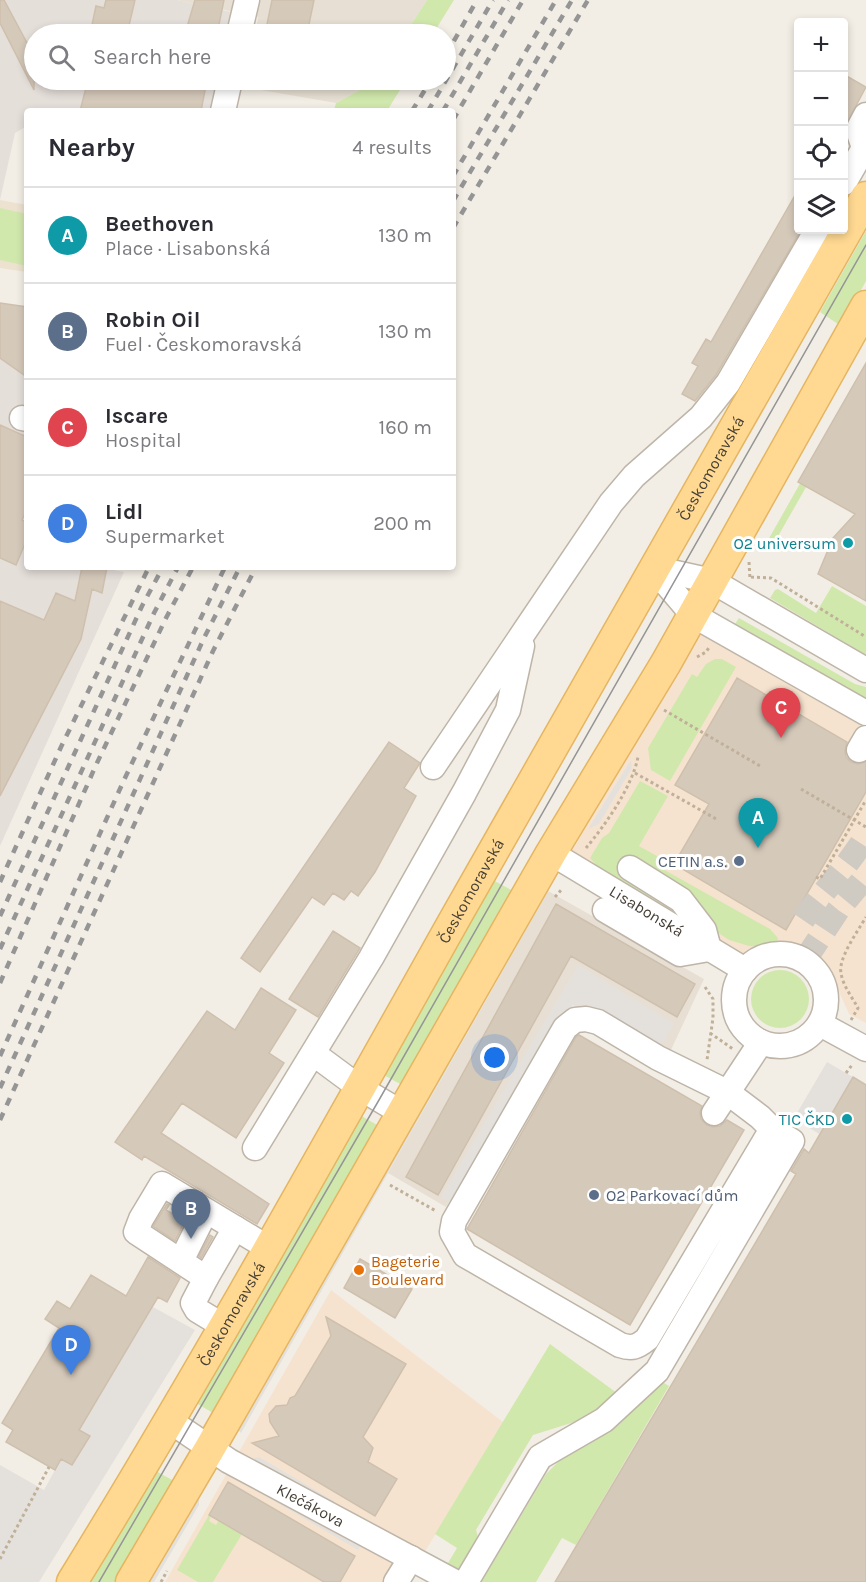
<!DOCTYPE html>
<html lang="en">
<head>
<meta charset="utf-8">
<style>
  body { margin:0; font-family:Karla,sans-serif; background:#f2f2f3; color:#2b2b33 }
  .controls { position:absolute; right:18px; top:18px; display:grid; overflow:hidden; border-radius:6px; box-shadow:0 3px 9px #0003 }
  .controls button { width:54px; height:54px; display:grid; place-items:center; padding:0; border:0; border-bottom:2px solid #e1e1e2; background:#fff; color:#2b2b33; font:30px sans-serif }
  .you { position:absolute; left:495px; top:1058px; width:21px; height:21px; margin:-15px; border:4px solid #fff; border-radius:50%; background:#1a73e8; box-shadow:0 0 0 9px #1a73e833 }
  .badge { display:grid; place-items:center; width:39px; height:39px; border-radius:50%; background:#fd2712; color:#fff; font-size:20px; font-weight:700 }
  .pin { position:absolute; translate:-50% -50px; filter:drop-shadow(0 2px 3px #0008) }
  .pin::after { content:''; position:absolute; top:32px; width:21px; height:18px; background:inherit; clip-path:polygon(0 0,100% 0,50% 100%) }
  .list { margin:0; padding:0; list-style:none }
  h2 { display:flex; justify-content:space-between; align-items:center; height:78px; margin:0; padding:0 24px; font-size:26px }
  h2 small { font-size:20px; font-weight:400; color:#7c7c81 }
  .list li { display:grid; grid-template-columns:39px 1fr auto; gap:18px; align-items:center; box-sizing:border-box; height:96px; padding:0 24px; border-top:2px solid #e1e1e2 }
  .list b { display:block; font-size:22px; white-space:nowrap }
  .list p { margin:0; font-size:20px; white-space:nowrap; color:#7c7c81 }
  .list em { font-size:20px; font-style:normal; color:#7c7c81 }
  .icon { flex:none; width:33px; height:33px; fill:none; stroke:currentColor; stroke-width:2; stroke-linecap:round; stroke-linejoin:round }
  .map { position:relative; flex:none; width:866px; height:1582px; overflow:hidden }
  .search { position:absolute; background:#fff; box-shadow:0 3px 9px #0003; left:24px; top:24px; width:432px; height:66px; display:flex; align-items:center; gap:15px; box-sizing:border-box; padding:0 21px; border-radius:33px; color:#7c7c81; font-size:22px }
  .panel { position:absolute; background:#fff; box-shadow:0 3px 9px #0003; left:24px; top:108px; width:432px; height:462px; border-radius:6px }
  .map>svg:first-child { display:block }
</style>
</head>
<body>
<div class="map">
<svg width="866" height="1582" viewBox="0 0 866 1582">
  <rect width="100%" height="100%" fill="#f3eee5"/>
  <!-- residential -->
  <path fill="#e7dfd3" d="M177,0H427L405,34H255L258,17Z
    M246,80H378L336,103L244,87Z
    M548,891L704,979L671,1050L590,1002L575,1001L564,1009L446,1207L388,1173Z"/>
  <!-- commercial -->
  <path fill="#f6e3cf" d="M697,629L866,727V1023L849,1014L827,965L793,943L738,956L570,855Z
    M331,1290L503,1422L426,1550L410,1582H165Z"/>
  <!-- industrial -->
  <path fill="#e5dfda" d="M0,0H177L231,12L226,34H34V80H217L210,111H27V126L15,133L0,200Z
    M27,343V567H113V570L124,572L0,846V347Z"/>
  <!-- education -->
  <path fill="#ece2cf" d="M0,200L27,205V272L0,268Z"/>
  <!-- green -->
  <path fill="#d1e8ad" d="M427,0H454L433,34H405Z
    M378,80H406L387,111H334L336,103Z
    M0,208L27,214V266L0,260Z
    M866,231V281L841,326L820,312Z
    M811,464L817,468L769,552L763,549Z
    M832,586L866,606V655L770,598L775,590L778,589L816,613Z
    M739,618L855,684L866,687V699L735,624Z
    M715,659H722L736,667L670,781L651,770L648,748L692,674L697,677L706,664Z
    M640,781L668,796L639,846L666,861L661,868L770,929L778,938L777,943L767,947L749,946L729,940L711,928L691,925L600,869L590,858L602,838L609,833Z
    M491,879L513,891L402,1085L380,1073Z
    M751 999a29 29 0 1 1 58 0a29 29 0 1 1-58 0Z
    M358,1114L379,1126L215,1414L194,1402Z
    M550,1344L621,1396L584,1419L533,1435L476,1530L480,1544L460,1570L448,1563L457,1548L435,1534Z
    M659,1380L669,1386L576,1545L562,1538L536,1582H481L546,1474L557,1463Z
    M154,1470L176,1482L118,1582H89Z
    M209,1515L211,1516L209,1521L216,1525L219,1520L242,1534L213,1582H198L177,1570Z"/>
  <!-- parking -->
  <path fill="#e4e1dd" d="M631,760L632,768L599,824L588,829Z
    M578,965L674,1024L657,1052L573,1005L456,1205L441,1197Z
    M472,1013L478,1014L241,1433L236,1428Z
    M827,1062L853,1077L819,1134L794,1118Z
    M153,1307L195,1330L39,1582H0V1465L44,1490L61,1459L72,1465L89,1436L79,1430Z
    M259,1457L334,1501L336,1510L251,1458Z
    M235,1478L361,1545L358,1550Z
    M199,1491V1505L154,1582H147Z"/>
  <!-- building -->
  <path fill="#d5c9ba" stroke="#cfc0ad" stroke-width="1.5" d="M0,0H4L34,56V90L0,23Z
    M106,0H135L127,34H90L96,6L104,8Z
    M195,0H224L217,34L187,27Z
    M272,0H314L307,34H265Z
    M843,74L866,87L843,130Z
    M88,80H207L201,111H80Z
    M798,190V230H801L716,375L695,401L682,394L698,366L692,363L706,339L711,342Z
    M0,303L27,307V377L0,358Z
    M866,363V601L818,574L833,538L855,514L798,482Z
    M0,425L27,437V509L22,520L27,522V539L16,565L0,558Z
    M82,567H107L102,593L92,589L81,639L0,796V601L44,620L56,593L75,601Z
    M737,678L847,742L845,751L846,757L851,762L858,764L866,762V792L786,930L674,864L709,804L675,785Z
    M389,742L420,763L404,788L416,796L375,872L358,896L351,891L344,900L333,893L324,905L312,897L260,972L241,958Z
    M556,904L695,984L677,1017L571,956L438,1195L406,1177Z
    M333,931L360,948L318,1017L289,999Z
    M261,988L296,1010L269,1053L284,1063L236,1138L182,1103L161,1133L269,1204L257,1224L144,1156L142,1160L115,1142L207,1011L235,1030Z
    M579,1035L702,1106L700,1112L701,1119L707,1125L713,1127L720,1126L727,1120L744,1130L630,1325L467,1229L576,1037Z
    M853,1077L866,1085V1582H555L796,1174L791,1171L804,1149L809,1153Z
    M167,1204L169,1205L166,1210L185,1221L175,1241L153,1226Z
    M210,1235L213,1237L201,1258L199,1256Z
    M148,1257L180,1278L167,1302L158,1297L79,1430L90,1436L72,1465L61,1459L55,1470L6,1442L13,1430L2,1423L59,1328L45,1319L57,1301L70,1309L91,1275L126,1296Z
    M360,1259L412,1289L395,1318L344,1288Z
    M326,1317L406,1364L363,1437L373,1448L368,1462L397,1479L375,1516L252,1443L279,1436L270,1422L269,1414L276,1406L287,1405L290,1398L295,1396L331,1336Z
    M228,1482L355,1556L340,1582H324L209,1515Z"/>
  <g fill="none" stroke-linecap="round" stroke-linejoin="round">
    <!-- minor-tunnel -->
    <path stroke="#d0cbc2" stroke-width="24" stroke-dasharray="24 12" stroke-linecap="butt" d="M803,920C823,891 848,866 866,836
      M805,960L838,910L866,876"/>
    <!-- minor casing -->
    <g stroke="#beb5a8" stroke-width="27">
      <g id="minor">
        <path d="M239,34L247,0"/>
        <path d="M223,111L230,80"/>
        <path d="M844,183L864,148L858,130L866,115"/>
        <path d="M22,418L27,419"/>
        <path d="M653,568L693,615L866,713"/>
        <path d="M653,568L712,581L866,670"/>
        <path d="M859,750L866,738"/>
        <path d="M433,767L611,503L634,476L701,417L728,383L817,230"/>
        <path id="s1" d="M551,853L745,970"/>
        <path d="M605,910L680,954L709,949L704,930L681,900L630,868"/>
        <circle cx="780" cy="1000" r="46"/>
        <path d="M820,1024L866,1049"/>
        <path d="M314,1054L360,1088L402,1113"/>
        <path d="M714,1113L761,1042"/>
        <path d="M255,1148L371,958L464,793L508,710L522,646"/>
        <path d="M181,1261L206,1211"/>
        <path d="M206,1278L235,1228"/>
        <path d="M225,1327L197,1310L193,1303L206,1278L136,1232L141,1219L162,1184L270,1249"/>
        <path id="s2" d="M170,1421L229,1461L455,1582"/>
        <path d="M396,1582L411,1558"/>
        <path d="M466,1582L540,1457L604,1420L657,1371L792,1141L772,1129L760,1117L727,1092L658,1058L598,1022L586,1019L575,1020L565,1028L454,1221L452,1232L465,1255L620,1345C632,1349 637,1347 647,1339L772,1129"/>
      </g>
    </g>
    <!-- major casing -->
    <g stroke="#e5b561" stroke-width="33">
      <g id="major">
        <path id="s3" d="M72,1582C207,1363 331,1139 457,915C592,675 729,436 866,197"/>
        <path d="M131,1582L210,1448L551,853L666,663L866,306"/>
      </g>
    </g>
    <!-- path -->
    <path stroke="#c0b099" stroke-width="3" stroke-dasharray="3 3" stroke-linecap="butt" d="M749,562L750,579
      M751,577L771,578L866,637
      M697,657L706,652L710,646
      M664,710L760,766
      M635,773L718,820
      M801,789L866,827
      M586,848C606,824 632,787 638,757
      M816,877L820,879L866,800
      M555,897L562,889
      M705,987L713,999V1018L707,1060
      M851,1020L858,1008C852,997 843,986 841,973C838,958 858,931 866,917
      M710,1033L733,1049
      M846,1073L852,1065
      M390,1185L436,1211
      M0,1559L49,1467
      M161,1582L167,1571"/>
    <!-- minor -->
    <use href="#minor" stroke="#fff" stroke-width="24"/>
    <!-- major -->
    <use href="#major" stroke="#ffd992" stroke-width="30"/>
    <!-- tram -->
    <path stroke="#959595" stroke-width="1.5" d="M99,1582L379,1100L866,245"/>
    <!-- rail -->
    <path stroke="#959595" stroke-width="4.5" stroke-dasharray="8 8" stroke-linecap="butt" d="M446,55L477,0
      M412,111L431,80
      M428,111L493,0
      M443,111L508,0
      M453,120L523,0
      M453,176L556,0
      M453,201L572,0
      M453,228L588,0
      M0,882L61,747L149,567
      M0,916L142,606L163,567
      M0,949L154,613L178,567
      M0,983L96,765L166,618L193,567
      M0,1056L124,780L225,567
      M0,1088L204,638L240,567
      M0,1120L213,651L256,567"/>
  </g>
  <!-- markers -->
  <g fill="#0f9aa8" stroke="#fff" stroke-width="2">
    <circle cx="848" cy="543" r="6"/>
    <circle cx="847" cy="1119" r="6"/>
  </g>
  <g fill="#5c6f8a" stroke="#fff" stroke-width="2">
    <circle cx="739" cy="861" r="6"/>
    <circle cx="594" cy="1195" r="6"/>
  </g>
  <circle fill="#e8710a" stroke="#fff" stroke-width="2" cx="359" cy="1270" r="6"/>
  <g text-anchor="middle" stroke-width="6" stroke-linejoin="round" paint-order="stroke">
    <!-- street labels -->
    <g font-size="16" fill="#453e35" stroke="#fff">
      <text dy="6" stroke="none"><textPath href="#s3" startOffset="1284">Českomoravská</textPath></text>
      <text dy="6" stroke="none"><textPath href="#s3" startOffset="798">Českomoravská</textPath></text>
      <text dy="6" stroke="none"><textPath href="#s1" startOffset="112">Lisabonská</textPath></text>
      <text dy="6" stroke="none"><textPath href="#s3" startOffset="312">Českomoravská</textPath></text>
      <text dy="6" stroke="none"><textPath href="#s2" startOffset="164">Klečákova</textPath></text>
    </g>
    <!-- culture labels -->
    <g font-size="16" fill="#0d838f" stroke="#fff" text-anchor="end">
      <text x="836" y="549">O2 universum</text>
      <text x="835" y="1125">TIC ČKD</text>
    </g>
    <!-- service labels -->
    <g font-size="16" fill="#4e5e75" stroke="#fff" text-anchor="end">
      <text x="727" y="867">CETIN a.s.</text>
      <text x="606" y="1201" text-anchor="start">O2 Parkovací dům</text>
    </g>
    <!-- food labels -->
    <g font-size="16" fill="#c56008" stroke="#fff" text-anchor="start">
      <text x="371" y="1267">Bageterie<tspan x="371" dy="18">Boulevard</tspan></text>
    </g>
  </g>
</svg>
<div class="controls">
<button>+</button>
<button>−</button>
<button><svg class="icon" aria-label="locate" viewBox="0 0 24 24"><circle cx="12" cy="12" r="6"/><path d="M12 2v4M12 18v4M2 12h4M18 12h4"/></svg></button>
<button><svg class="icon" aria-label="layers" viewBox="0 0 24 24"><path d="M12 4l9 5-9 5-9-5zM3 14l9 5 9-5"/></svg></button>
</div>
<div class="you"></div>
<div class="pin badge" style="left:758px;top:848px;background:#0f9aa8">A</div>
<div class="pin badge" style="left:191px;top:1239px;background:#5c6f8a">B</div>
<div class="pin badge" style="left:781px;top:738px;background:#e0444e">C</div>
<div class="pin badge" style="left:71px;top:1375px;background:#3f7fe0">D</div>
<div class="search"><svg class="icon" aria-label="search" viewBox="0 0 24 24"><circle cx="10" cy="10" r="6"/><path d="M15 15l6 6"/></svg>Search here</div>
<section class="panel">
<h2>Nearby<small>4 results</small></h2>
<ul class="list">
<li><span class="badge" style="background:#0f9aa8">A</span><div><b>Beethoven</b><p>Place · Lisabonská</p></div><em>130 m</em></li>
<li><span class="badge" style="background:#5c6f8a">B</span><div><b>Robin Oil</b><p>Fuel · Českomoravská</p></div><em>130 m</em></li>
<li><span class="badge" style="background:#e0444e">C</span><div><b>Iscare</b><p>Hospital</p></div><em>160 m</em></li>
<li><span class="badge" style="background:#3f7fe0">D</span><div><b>Lidl</b><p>Supermarket</p></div><em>200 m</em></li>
</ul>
</section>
</div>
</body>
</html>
